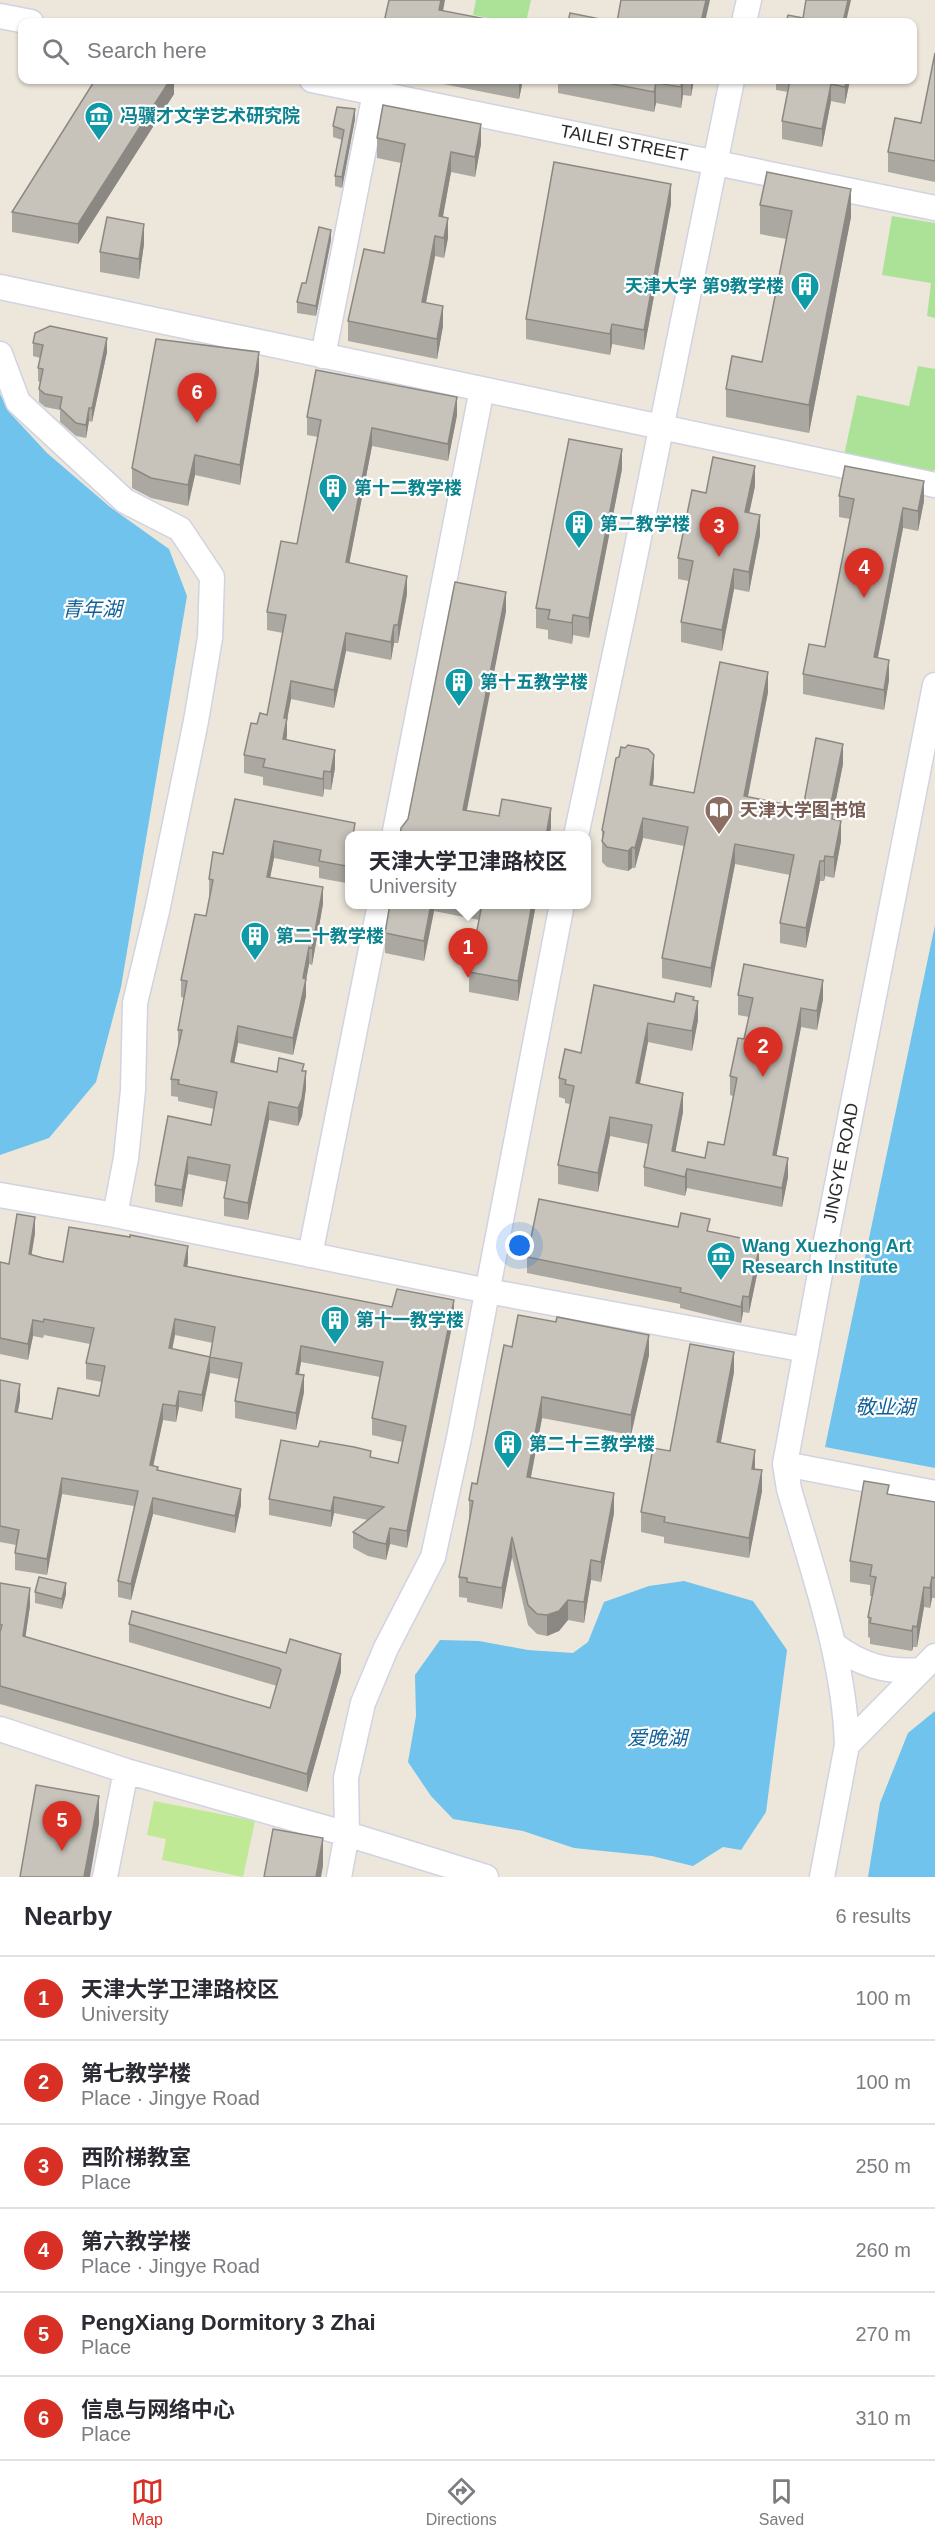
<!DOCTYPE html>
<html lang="en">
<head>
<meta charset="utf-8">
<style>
  body { margin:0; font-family:Helvetica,"Noto Sans SC",sans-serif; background:#f7f7f7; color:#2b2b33 }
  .you { position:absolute; left:520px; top:1246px; width:21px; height:21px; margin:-15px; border:4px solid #fff; border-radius:50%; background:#1a73e8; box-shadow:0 0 0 9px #1a73e833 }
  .badge { display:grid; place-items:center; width:39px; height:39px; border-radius:50%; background:#d93025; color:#fff; font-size:20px; font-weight:700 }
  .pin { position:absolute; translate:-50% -50px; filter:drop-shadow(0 2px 3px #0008) }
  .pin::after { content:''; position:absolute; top:32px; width:21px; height:18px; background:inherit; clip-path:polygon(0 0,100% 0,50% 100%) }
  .popup { position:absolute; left:345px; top:831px; width:246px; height:78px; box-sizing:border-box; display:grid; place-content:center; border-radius:12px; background:#fff; filter:drop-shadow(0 2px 4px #0005); font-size:20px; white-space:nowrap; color:#7c7c81 }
  .popup b { font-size:22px; color:#2b2b33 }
  .popup::after { content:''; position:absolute; left:50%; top:100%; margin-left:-12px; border:12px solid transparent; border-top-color:#fff }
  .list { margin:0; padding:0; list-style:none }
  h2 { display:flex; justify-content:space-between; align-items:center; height:78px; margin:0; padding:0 24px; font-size:26px }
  h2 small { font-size:20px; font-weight:400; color:#7c7c81 }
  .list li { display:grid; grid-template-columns:39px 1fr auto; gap:18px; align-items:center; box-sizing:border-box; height:84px; padding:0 24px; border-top:2px solid #e1e1e2 }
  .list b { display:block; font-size:22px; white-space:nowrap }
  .list p { margin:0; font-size:20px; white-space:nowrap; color:#7c7c81 }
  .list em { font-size:20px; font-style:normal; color:#7c7c81 }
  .icon { flex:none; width:33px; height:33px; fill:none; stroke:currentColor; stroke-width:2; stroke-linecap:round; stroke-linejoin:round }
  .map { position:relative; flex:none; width:935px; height:1877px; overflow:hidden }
  .search { position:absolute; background:#fff; box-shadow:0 2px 4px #0004; left:18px; right:18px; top:18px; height:66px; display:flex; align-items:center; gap:15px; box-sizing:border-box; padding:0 21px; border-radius:12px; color:#7c7c81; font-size:22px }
  .sheet { height:582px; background:#fff }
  nav { display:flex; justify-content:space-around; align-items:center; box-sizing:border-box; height:84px; border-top:2px solid #e1e1e2; background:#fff; font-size:16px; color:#7c7c81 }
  nav a { display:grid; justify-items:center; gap:3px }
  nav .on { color:#d93025 }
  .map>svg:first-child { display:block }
</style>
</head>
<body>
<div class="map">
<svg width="935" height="1877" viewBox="0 0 935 1877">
  <rect width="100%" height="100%" fill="#ece6db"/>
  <!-- green -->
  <path fill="#ace298" d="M476,0H531L526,22H509L473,15Z
    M892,216L935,223V318L927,316L931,283L882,275Z
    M918,366L935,369V470L929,472L844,455L857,395L909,406Z"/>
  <!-- pitch -->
  <path fill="#bfe994" d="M154,1801L255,1821L243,1877L162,1860L166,1839L147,1835Z"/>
  <!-- water -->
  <path fill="#6fc3ed" d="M0,394L9,412L47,453L110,507L169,549L187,596L121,987L96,1082L49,1138L0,1155Z
    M935,925V1468L825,1447Z
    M684,1581L753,1601L787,1650L766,1812L741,1850L723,1847L693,1866L652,1856L574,1848L523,1831L453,1819L431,1796L408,1762L416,1716L415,1675L440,1640L479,1641L528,1650L573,1653L588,1642L604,1602L649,1586Z
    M935,1711V1877H868L880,1803L908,1733Z"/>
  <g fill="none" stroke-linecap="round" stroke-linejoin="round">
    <!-- minor casing -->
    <g stroke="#d1d3e2" stroke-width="27">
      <path id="minor" d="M0,16L31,22
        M744,22L749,0
        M312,80L935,208
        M0,287L935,485
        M0,354L18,402L125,501L180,529L212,577L210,638L196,721L157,911L135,1003L133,1090L126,1158L115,1215
        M323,356L375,93
        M394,836L482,389
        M576,836L625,606L732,80
        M0,1195L115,1215L488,1291L806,1350
        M310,1255L380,904
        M785,1464L935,1493
        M833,1644C860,1665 887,1673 921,1670
        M0,1729L126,1771L347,1834L346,1778L363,1703L386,1648L433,1557L459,1438L562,904
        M847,1745C844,1656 813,1573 789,1489L785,1464L826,1241L935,685
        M105,1877L126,1771
        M339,1877L347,1834L486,1877
        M822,1877L847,1745L935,1656"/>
    </g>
    <!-- minor -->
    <use href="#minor" stroke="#fff" stroke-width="24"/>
  </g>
  <!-- wall -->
  <path fill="#aba8a1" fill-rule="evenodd" d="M935,52V182L888,172V152L921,123Z
    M174,80V94L78,244L12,232V212Z
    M423,80H523L519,99Z
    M558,80H694L691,96L683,95L681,108L656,103L654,112L558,93Z
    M776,80H850L845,104L831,101L822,147L782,139V121L788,92L776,90Z
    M355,119L342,188L335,186V176L342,140L333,137V126Z
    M377,138L481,144L475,177L451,172L443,217L448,238L444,258L435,256L426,303L443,326L437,359L348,341V321L384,253L401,163L377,158Z
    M671,204L644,350L612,344L610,355L526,339V319Z
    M760,205L851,217L809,433L726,417V389L762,362L786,239L760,234Z
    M331,240L316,316L297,313V302L306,283Z
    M144,244L139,279L100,272V252Z
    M33,343L107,352L92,422L89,421L86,438L76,436L60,422V410L45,407L39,402V389L40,382L38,381V368L40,358L33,356Z
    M259,372L240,485L195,475L188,506L151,498L132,488V468Z
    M457,415L448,461L372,446L349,563L407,594L398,643H394L391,660L346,651L334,708L291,699L287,718L286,740L335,768L331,790L324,789L323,797L263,785V777L244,773V755L257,724L267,715L283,633L267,630V612L297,544L318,437L307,435V417Z
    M622,469L589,638L573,635L572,644L548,639V630L536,628V608Z
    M755,486L749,513L760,535L749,592L734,589L722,651L681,642V622L689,581L678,579V558L706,493Z
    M839,496L924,501L918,531L903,528L878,657L889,680L884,710L803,694V674L825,647L850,519L839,517Z
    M768,692L748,797L803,808L843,764L833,814V820L841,841L834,878L825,876L824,881H820L806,948L780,943V923L790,875L735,864L711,988L662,978V958L684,846L643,838L635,868H632L628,871L607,867L602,862V830L654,775L653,785L694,793Z
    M235,799L355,836L346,883L319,878V867L274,858L270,877L323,904L312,965L309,964L306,980V996L293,1055L238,1043L234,1063L277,1072L304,1071L306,1088L302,1116L298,1126L269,1120L248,1220L224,1216V1198L227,1182L188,1174L182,1207L155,1202V1185L211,1125L214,1109L178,1101V1097L171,1096V1079L178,1047V1030L184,998L181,997V980L206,916L210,896H209V879L223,854Z
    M390,904H536L518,1001L469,992V972L479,920L434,911L424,961L385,953V933Z
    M738,995L823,999L817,1030L801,1027L776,1156L788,1177L782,1207L687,1188L685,1196L644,1186V1167L648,1144L610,1136L598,1192L558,1184V1165L570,1104L565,1103V1099L559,1097V1078L581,1053L674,1002L694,1000L698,1020L692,1051L648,1042L640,1084L683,1112L675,1151L705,1158L724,1145L733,1096L730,1095V1076L744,1039L749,1017L738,1015Z
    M678,1227L710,1231L755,1248L759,1265L749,1313L743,1312L741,1323L680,1308V1304L527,1273V1257Z
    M35,1233L31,1255L43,1258L63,1262H188L187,1267L392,1307L454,1316L407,1548L390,1544L386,1560L368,1556L353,1548V1532L368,1520L334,1513L331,1527L269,1515V1499L371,1457L398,1463L402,1442L372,1435V1418L380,1377L301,1362L299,1374L304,1392L296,1430L235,1418V1401L239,1379L210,1373L202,1412L179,1407L176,1422L163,1420L153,1466L158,1471L241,1505L235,1533L153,1514L131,1600L118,1597V1581L134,1506L62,1494L47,1575L15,1570V1553L16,1545L0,1542V1380L20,1400L17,1412L52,1419L99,1396L102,1382L86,1379V1363L90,1344L44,1335L43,1338L33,1336L28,1360L0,1354V1262L9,1264ZM175,1335L213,1343L210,1357L172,1349Z
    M512,1347L649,1355L631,1435L542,1418L531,1477L614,1513L601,1582L591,1580L584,1623L568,1620L559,1631L547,1636L537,1634L528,1625L512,1557L502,1609L467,1602V1598L459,1597V1577L470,1521L469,1520V1500L477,1484Z
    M734,1372L721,1442L755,1469L762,1491L749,1558L664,1543V1537L641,1532V1512L670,1451Z
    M889,1494L935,1502V1598H932L930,1608L924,1607L917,1647H913L912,1651L870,1644V1638L868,1637V1617L872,1596H870V1585L850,1582V1561Z
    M0,1583L30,1606L25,1637L270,1708L277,1686L129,1642V1624L341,1672L307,1792L0,1704Z
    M35,1592L66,1594L62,1609L35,1603Z"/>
  <!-- shaded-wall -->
  <path fill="#8b8883" d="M441,0H445L441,22L439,10Z
    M706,0H710L705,22H701Z
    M848,0H851L846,22H843Z
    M170,80H174V94L78,244V224Z
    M519,80H523L519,99Z
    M682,80H683V95L681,108V87Z
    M691,80H694L691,96Z
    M847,80H850L845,104V87Z
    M656,83V103L654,112V92Z
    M831,84V101L822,147V129Z
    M355,109V119L342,188V177Z
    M481,124V144L475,177V157Z
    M451,152V172L439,237V216Z
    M671,184V204L644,350V330Z
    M851,189V217L809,433V405Z
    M448,218V238L444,258V238Z
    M144,224V244L139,279V259Z
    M331,230V240L316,316V306Z
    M435,236V256L422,322V302Z
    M443,306V326L437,359V339Z
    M612,324V344L610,355V334Z
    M107,338V352L92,422V408Z
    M259,352V372L240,485V465Z
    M457,397V415L448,461V444Z
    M89,408V421L86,438V425Z
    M372,428V446L346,580V562Z
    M622,449V469L589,638V618Z
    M195,455V475L188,506V485Z
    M755,466V486L745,533V512Z
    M924,481V501L918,531V511Z
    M903,508V528L874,677V657Z
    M760,515V535L749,592V572Z
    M734,569V589L722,651V630Z
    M407,576V594L398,643V625Z
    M506,592V612L463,830V810Z
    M573,615V635L572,644V623Z
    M394,625V643L391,660V642Z
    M346,633V651L334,708V690Z
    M889,660V680L884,710V690Z
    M768,672V692L744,816V796Z
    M291,681V699L287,720V718V736L283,757L284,718Z
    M843,744V764L833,814V834L829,813Z
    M335,750V768L331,790V772Z
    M654,755V775L650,805V785Z
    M324,771V789L323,797V779Z
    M551,808V828L550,836H546Z
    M643,818V838L635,868V848Z
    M841,821V841L834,878V857Z
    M274,841V858L267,894V877Z
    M735,844V864L711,988V968Z
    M632,847V868L628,871V851Z
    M825,856V876L824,881V861Z
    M350,858V875L346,883V866Z
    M820,861V881L806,948V928Z
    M323,887V904L312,965V948Z
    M431,904H434V911L424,961V941Z
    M532,904H536L518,1001V981Z
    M309,947V964L306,980V996L293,1055V1038Z
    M823,980V999L817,1030V1011Z
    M698,1001V1020L692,1051V1031Z
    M801,1008V1027L773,1174V1155Z
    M648,1023V1042L636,1102V1083Z
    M238,1026V1043L231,1079V1062Z
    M306,1071V1088L302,1116L298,1126V1108Z
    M683,1093V1112L672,1170V1151Z
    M269,1102V1120L248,1220V1203Z
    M610,1117V1136L598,1192V1173Z
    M188,1157V1174L182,1207V1190Z
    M788,1158V1177L782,1207V1188Z
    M687,1169V1188L685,1196V1177Z
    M35,1217V1233L29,1271V1254Z
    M188,1246V1262L184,1282V1266Z
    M759,1249V1265L749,1313V1297Z
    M743,1296V1312L741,1323V1307Z
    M454,1300V1316L407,1548V1531Z
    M175,1319V1335L169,1365V1348Z
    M33,1320V1336L28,1360V1344Z
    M649,1335V1355L631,1435V1415Z
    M301,1346V1362L296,1390V1374Z
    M734,1352V1372L717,1462V1442Z
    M210,1357V1373L202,1412V1395Z
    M304,1375V1392L296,1430V1413Z
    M20,1384V1400L15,1428V1412Z
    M179,1391V1407L176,1422V1406Z
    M542,1397V1418L527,1497V1477Z
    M163,1404V1420L150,1481V1465Z
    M755,1450V1470L752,1469Z
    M762,1470V1491L749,1558V1538Z
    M62,1478V1494L47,1575V1559Z
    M241,1489V1505L235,1533V1516Z
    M614,1493V1513L601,1582V1562Z
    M334,1497V1513L331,1527V1511Z
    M153,1498V1514L131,1600V1584Z
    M390,1528V1544L386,1560V1544Z
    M512,1537V1557L502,1609V1588Z
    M591,1560V1580L584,1623V1602Z
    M932,1577V1598L930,1608V1588Z
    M66,1583V1594L62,1609V1599Z
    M924,1587V1607L917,1647V1627Z
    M30,1588V1606L23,1654V1636Z
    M568,1600V1620L559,1631L547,1636V1615Z
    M913,1626V1647L912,1651V1631Z
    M341,1654V1672L307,1792V1774Z
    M99,1796V1824L90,1877H84Z
    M323,1838V1866L321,1877H316Z"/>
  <!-- building -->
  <path fill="#c7c3bb" stroke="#8b8883" stroke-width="1.5" fill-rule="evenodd" d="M389,0H441L439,10L501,22H384Z
    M621,0H706L701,22H617Z
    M806,0H848L843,22H786L788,15L803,18Z
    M570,13L615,22H568Z
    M935,53V161L888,152L895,118L921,123Z
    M95,80H170L78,224L12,212Z
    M592,80H682L681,87L656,83L654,92Z
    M790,80H847L845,87L831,84L822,129L782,121Z
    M383,105L481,124L475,157L451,152L439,216L448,218L444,238L435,236L422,302L443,306L437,339L348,321L364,249L384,253L405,144L377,138Z
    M337,107L355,109L342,177L335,176L344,130L333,126Z
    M554,162L671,184L644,330L612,324L610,334L526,319Z
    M767,172L851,189L809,405L726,389L732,356L762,362L792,211L760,205Z
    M107,217L144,224L139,259L100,252Z
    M319,227L331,230L316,306L297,302L302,283H306Z
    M50,326L107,338L92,408H89L86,425L76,423L60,408L62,397L45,394L39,389L43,369L38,368L43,345L33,343L35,333Z
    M156,339L259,352L240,465L195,455L188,485L151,478L132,468Z
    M316,370L457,397L448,444L372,428L346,562L407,576L398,625H394L391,642L346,633L334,690L291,681L284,718H287L283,739L335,750L331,772L324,771L323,779L263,767L265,759L244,755L251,723L257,724L260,713L267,715L286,615L267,612L281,541L297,544L321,420L307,417Z
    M569,439L622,449L589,618L573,615L572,623L548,619L550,610L536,608Z
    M713,457L755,466L745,512L760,515L749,572L734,569L722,630L681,622L693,561L678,558L692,490L706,493Z
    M845,466L924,481L918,511L903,508L874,657L889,660L884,690L803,674L809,644L825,647L854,499L839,496Z
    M455,582L506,592L463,810L499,816L502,799L551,808L546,836H400L401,828L408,819Z
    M720,662L768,672L744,796L803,808L816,738L843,744L829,813L833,814L832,819L841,821L834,857L825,856L824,861H820L806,928L780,923L794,855L735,844L711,968L662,958L688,827L643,818L635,848L632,847L628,851L607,847L602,841L604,832L602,830L616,758L619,757L621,747L625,748L628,745L648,749L654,755L650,785L694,793Z
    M235,799L355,823L353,836H350V858L346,866L319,861L321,850L274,841L267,877L323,887L312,948L309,947L303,978L306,979L293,1038L238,1026L231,1062L277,1072L279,1058L304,1064L302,1071H306L302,1099L298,1108L269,1102L248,1203L224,1198L230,1165L188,1157L182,1190L155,1185L168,1116L211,1125L217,1092L178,1084L179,1080L171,1079L182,1030H178L187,981L181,980L195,914L206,916L213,880L209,879L213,852L223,854Z
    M390,904H431L424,941L385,933Z
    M482,904H532L518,981L469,972Z
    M744,964L823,980L817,1011L801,1008L773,1155L788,1158L782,1188L687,1169L685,1177L644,1167L652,1125L610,1117L598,1173L558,1165L574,1086L565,1084L566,1080L559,1078L565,1049L581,1053L594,985L674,1002L676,993L694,997L693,1000L698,1001L692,1031L648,1023L636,1083L683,1093L672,1151L705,1158L708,1142L724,1145L737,1078L730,1076L738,1038L744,1039L753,998L738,995Z
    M539,1199L678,1227L681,1213L710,1219L707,1231L755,1241L754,1248L759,1249L749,1297L743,1296L741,1307L680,1292L681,1288L527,1257Z
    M17,1214L35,1217L29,1254L43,1258L63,1262L69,1227L130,1237V1235L188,1246L184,1266L392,1307L397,1289L454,1300L407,1531L390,1528L386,1544L368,1540L353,1532L384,1507L334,1497L331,1511L269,1499L281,1440L318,1447L320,1441L354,1447L371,1451L370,1457L398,1463L406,1426L372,1418L383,1362L301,1346L296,1374L304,1375L296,1413L235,1401L242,1363L210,1357L202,1395L179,1391L176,1406L163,1404L150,1465L158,1467L157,1470L241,1489L235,1516L153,1498L131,1584L118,1581L138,1491L62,1478L47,1559L15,1553L19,1530L0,1526V1380L20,1384L15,1412L52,1419L58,1388L99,1396L105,1366L86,1363L94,1328L44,1319L43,1322L33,1320L28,1344L0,1338V1262L9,1264ZM175,1319L215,1327L210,1357L169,1348Z
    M518,1315L556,1322L557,1317L649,1335L631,1415L542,1397L527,1477L614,1493L601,1562L591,1560L584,1602L568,1600L559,1611L547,1615L537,1614L528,1605L512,1537L502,1588L467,1582V1578L459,1577L473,1501L469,1500L472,1483L477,1484L504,1345L512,1347Z
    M690,1344L734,1352L717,1442L755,1450L752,1469L762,1470L749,1538L664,1522L665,1517L641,1512L653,1448L670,1451Z
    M864,1481L889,1485L887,1494L935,1502V1578L932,1577L930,1588L924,1587L917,1627L913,1626L912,1631L870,1623L871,1618L868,1617L876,1577L870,1576L872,1565L850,1561Z
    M39,1577L66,1583L62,1599L35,1592Z
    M0,1583L30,1588L23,1636L270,1708L281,1670L279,1668L129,1624L132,1611L286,1653L290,1639L341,1654L307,1774L0,1686V1632L2,1625H0Z
    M36,1785L99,1796L84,1877H20Z
    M273,1829L323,1838L316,1877H264Z"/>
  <!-- icons -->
  <defs>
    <g id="museum-pin" transform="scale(1.5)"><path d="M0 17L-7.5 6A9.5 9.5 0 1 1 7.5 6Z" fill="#0f9aa8" stroke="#fff"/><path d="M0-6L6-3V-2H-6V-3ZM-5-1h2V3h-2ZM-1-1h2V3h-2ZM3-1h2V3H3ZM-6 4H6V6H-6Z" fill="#fff"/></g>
    <g id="building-pin" transform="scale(1.5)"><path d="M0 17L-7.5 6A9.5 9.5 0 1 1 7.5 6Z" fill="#0f9aa8" stroke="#fff"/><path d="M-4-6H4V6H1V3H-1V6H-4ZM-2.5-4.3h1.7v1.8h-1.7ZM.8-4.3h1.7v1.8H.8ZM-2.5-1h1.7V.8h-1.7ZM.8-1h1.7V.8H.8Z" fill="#fff"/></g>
    <g id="library-pin" transform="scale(1.5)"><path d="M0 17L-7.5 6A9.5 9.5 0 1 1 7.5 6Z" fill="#8d6e63" stroke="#fff"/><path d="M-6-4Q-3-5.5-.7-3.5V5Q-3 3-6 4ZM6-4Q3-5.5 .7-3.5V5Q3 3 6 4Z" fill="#fff"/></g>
  </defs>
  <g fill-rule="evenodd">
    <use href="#museum-pin" x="99" y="116"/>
    <use href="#building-pin" x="805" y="286"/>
    <use href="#building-pin" x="333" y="488"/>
    <use href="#building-pin" x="579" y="524"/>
    <use href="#building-pin" x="459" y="682"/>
    <use href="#library-pin" x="719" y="810"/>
    <use href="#building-pin" x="255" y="936"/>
    <use href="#museum-pin" x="721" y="1256"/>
    <use href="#building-pin" x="335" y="1320"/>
    <use href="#building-pin" x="508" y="1444"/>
  </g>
  <g text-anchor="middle" stroke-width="4.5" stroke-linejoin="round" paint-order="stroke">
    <!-- culture labels -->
    <g font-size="18" font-weight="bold" fill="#0d838f" stroke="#fff" text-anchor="start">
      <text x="120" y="122">冯骥才文学艺术研究院</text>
      <text x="784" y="292" text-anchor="end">天津大学 第9教学楼</text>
      <text x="354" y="494">第十二教学楼</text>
      <text x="600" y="530">第二教学楼</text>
      <text x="480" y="688">第十五教学楼</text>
      <text x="276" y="942">第二十教学楼</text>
      <text x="742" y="1252">Wang Xuezhong Art<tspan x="742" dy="21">Research Institute</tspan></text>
      <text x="356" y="1326">第十一教学楼</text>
      <text x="529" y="1450">第二十三教学楼</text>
    </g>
    <!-- street labels -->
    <g font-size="18" fill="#2a2a2a" stroke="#fff">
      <text transform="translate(624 143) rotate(11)" y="6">TAILEI STREET</text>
      <text transform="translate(841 1163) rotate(-79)" y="6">JINGYE ROAD</text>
    </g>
    <!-- education labels -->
    <g font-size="18" font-weight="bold" fill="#785e54" stroke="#fff" text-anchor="start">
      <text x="740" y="816">天津大学图书馆</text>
    </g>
    <!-- water labels -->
    <g font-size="20" font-style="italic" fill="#0f6098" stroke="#fff">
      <text x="92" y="616">青年湖</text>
      <text x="885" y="1414">敬业湖</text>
      <text x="657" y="1745">爱晚湖</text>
    </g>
  </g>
</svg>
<div class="you"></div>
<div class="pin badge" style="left:468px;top:978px">1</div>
<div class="popup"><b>天津大学卫津路校区</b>University</div>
<div class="pin badge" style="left:763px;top:1077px">2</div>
<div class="pin badge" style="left:719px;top:557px">3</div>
<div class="pin badge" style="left:864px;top:598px">4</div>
<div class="pin badge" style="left:62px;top:1851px">5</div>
<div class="pin badge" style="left:197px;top:423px">6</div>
<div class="search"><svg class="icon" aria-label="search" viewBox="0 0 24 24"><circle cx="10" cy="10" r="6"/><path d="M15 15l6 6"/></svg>Search here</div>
</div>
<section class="sheet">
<h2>Nearby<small>6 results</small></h2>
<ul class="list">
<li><span class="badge">1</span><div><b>天津大学卫津路校区</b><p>University</p></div><em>100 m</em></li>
<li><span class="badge">2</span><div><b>第七教学楼</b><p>Place · Jingye Road</p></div><em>100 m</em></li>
<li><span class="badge">3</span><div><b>西阶梯教室</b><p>Place</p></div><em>250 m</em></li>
<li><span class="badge">4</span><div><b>第六教学楼</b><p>Place · Jingye Road</p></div><em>260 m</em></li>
<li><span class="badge">5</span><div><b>PengXiang Dormitory 3 Zhai</b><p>Place</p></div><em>270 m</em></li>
<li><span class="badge">6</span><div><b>信息与网络中心</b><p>Place</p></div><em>310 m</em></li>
</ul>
</section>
<nav>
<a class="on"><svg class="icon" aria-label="map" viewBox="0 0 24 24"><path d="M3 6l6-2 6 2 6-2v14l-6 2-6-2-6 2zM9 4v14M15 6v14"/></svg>Map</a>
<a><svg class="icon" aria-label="directions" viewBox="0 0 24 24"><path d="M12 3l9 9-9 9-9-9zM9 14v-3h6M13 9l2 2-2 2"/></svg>Directions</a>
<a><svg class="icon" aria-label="saved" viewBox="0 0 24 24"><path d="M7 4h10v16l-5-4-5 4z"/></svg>Saved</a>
</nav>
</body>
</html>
